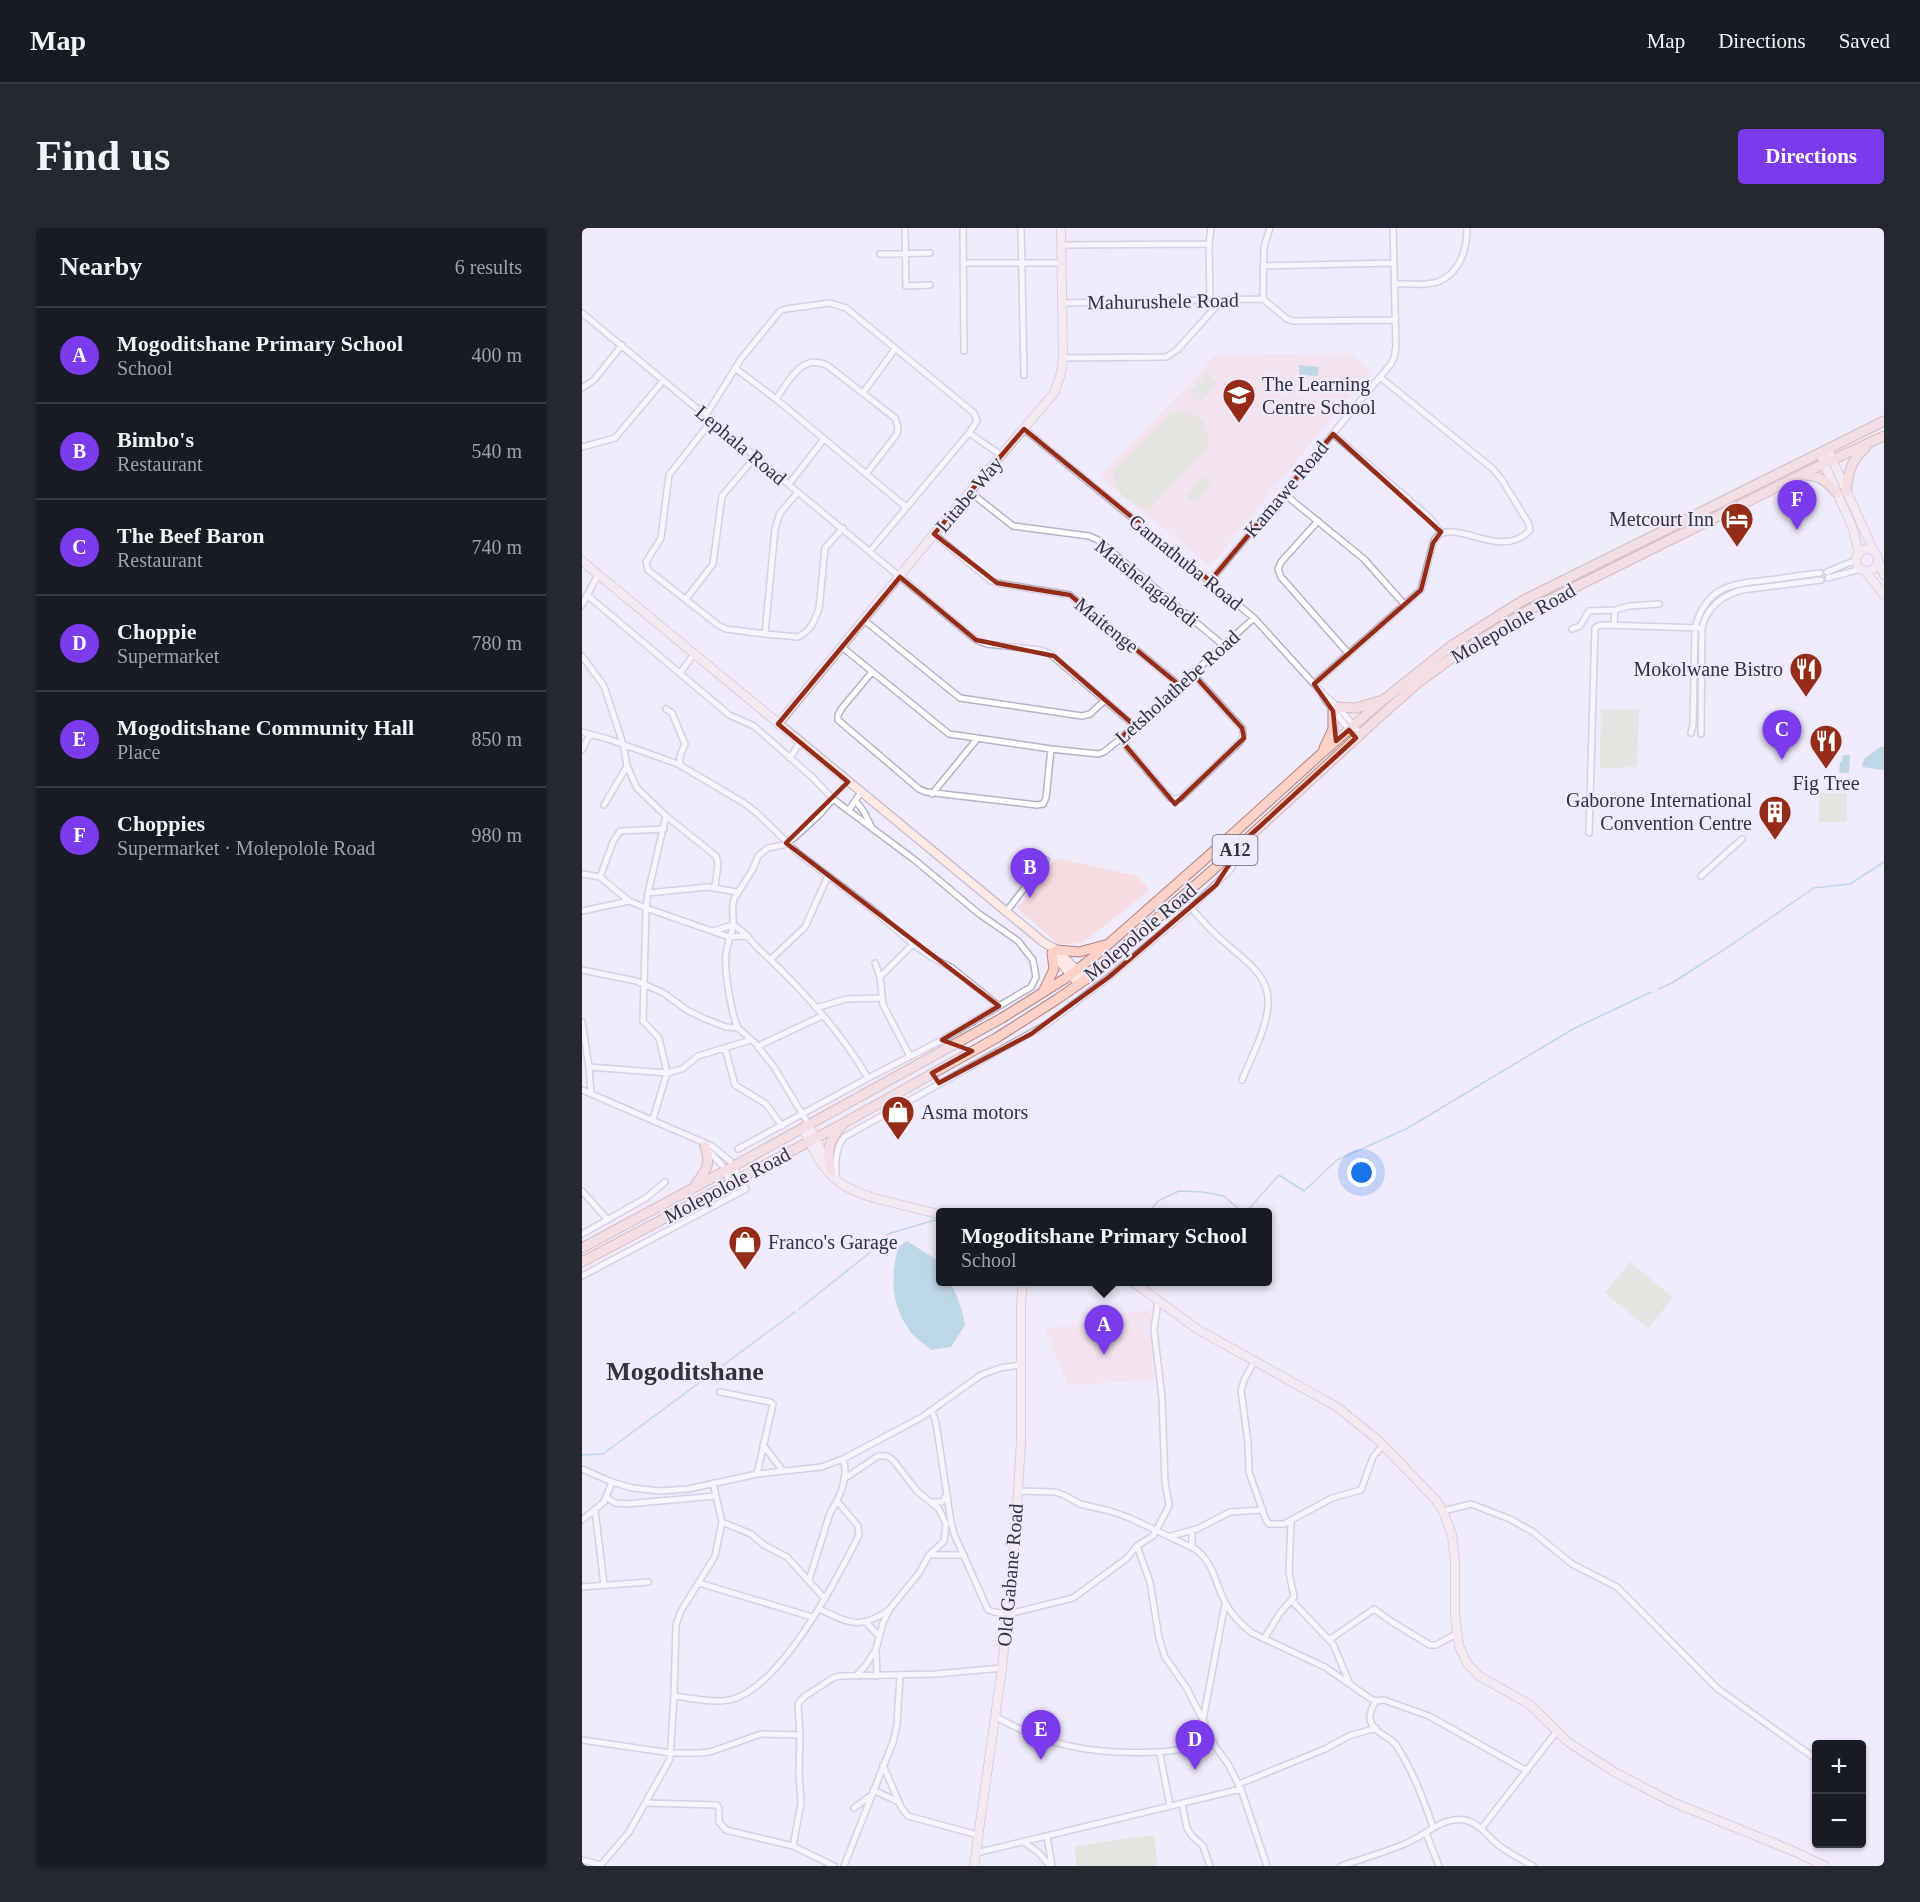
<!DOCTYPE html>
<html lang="en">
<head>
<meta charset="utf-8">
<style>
  body { margin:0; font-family:Georgia,serif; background:#242831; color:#f1f3f6 }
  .controls { position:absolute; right:18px; bottom:18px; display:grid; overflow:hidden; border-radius:6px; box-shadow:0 2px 4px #0004 }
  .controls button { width:54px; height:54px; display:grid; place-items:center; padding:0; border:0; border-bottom:2px solid #363941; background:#171b24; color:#f1f3f6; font:30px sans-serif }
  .you { position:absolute; left:780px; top:945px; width:21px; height:21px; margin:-15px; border:4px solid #fff; border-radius:50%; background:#1a73e8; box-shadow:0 0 0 9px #1a73e833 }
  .badge { display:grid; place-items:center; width:39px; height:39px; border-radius:50%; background:#7c3aed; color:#fff; font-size:20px; font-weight:700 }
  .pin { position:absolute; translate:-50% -50px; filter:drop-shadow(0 2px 3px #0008) }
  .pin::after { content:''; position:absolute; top:32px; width:21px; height:18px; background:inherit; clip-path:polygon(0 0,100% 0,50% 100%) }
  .popup { position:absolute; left:354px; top:980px; width:336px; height:78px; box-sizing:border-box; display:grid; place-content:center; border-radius:6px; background:#171b24; filter:drop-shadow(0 2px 4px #0005); font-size:20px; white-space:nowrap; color:#9ea1a6 }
  .popup b { font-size:22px; color:#f1f3f6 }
  .popup::after { content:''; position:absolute; left:50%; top:100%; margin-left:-12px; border:12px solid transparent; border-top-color:#171b24 }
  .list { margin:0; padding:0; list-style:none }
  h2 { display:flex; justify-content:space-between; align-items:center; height:78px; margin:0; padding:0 24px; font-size:26px }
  h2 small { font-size:20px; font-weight:400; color:#9ea1a6 }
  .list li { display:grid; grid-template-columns:39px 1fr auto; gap:18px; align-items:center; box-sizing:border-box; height:96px; padding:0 24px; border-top:2px solid #363941 }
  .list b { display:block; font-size:22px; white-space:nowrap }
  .list p { margin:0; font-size:20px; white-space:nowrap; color:#9ea1a6 }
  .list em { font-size:20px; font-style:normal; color:#9ea1a6 }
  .map { position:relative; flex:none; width:1302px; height:1638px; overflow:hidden; border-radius:6px }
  header { display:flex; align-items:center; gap:36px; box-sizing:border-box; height:84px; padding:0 30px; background:#171b24; border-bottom:2px solid #363941 }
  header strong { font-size:28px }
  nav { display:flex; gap:33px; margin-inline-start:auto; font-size:21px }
  .intro { display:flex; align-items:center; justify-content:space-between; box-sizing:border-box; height:144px; padding:0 36px }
  h1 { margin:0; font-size:42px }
  .button { padding:15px 27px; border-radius:6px; background:#7c3aed; color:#fff; font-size:21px; font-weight:700 }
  main { display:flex; gap:36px; padding:0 36px }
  aside { flex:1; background:#171b24; border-radius:6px; box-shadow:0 2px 4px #0004 }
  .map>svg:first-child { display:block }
</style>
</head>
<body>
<header>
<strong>Map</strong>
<nav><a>Map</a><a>Directions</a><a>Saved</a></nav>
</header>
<div class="intro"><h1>Find us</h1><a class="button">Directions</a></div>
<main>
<aside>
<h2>Nearby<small>6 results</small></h2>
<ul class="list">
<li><span class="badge">A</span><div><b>Mogoditshane Primary School</b><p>School</p></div><em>400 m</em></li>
<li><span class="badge">B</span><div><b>Bimbo's</b><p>Restaurant</p></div><em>540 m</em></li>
<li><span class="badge">C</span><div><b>The Beef Baron</b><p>Restaurant</p></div><em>740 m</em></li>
<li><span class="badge">D</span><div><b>Choppie</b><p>Supermarket</p></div><em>780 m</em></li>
<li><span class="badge">E</span><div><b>Mogoditshane Community Hall</b><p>Place</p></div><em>850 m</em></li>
<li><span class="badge">F</span><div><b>Choppies</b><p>Supermarket · Molepolole Road</p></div><em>980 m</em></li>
</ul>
</aside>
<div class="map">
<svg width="1302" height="1638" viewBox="0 0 1302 1638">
  <rect width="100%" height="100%" fill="#efeafc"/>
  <!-- education -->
  <path fill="#f6dce0" d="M769,125L789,143L628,338L518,249L634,127Z
    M474,630L555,648L568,662L500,715L476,716L435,680Z
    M569,1081L571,1152L486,1157L463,1102Z"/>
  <!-- green -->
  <path fill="#d9ddbf" d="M625,145L636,154L618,175L607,165Z
    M596,183C617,182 629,198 627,218L569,280C551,283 530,263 531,244L588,186Z
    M620,248L630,256L614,276L604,268Z
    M1019,481H1057L1055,539L1018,540Z
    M1237,565H1265V594H1237Z
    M1048,1034L1091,1070L1066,1100L1023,1065Z
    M572,1607L576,1638H495L493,1618Z"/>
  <!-- water -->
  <path fill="#85c4cf" d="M717,137L737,139L736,148L717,147Z
    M1298,519H1302V542L1280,539L1282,531Z
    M1261,527H1268L1267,545H1257L1258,534H1260Z
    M325,1013L355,1032L358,1039V1054H367C376,1067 380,1081 383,1097L369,1119L349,1122C342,1116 333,1110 328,1103C308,1076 309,1050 316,1019Z"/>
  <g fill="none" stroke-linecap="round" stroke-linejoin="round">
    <!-- stream -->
    <path stroke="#85c4cf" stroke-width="1.5" d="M1076,761L1090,755L1146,719L1232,660L1268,656L1302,634
      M567,984L576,973L597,963L621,964L642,968L660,984
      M664,984L697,947L722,963L755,932L824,901L991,801L1069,764
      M217,1081L286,1026L306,1006L353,992L358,994
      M0,1227L21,1226L213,1084"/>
    <!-- street casing -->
    <g stroke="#b8b2c7" stroke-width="8">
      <path id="street" d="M323,0L324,58L348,57
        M381,0L382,123
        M439,0L442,147
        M480,17L627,16
        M298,26L348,25
        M381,35H480
        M681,38L812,35
        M813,56C826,55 847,59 860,52C879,42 885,20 885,0
        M681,71L705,91L711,93L813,92
        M681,71L682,19L688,0
        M628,73L627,16L629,0
        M480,75L681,71
        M0,85L394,412L405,416L458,422L467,425L552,497
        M481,130L584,129L595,122L639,73
        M153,140L194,171L324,279
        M0,160L12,152L40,117
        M281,165L313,121
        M194,171C207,153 220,124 246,138L313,190L316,199L315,206L284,246
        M124,187L159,131L198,83L204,81L248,75L264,80L392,185L395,193L387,205L288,323
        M130,192L87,247L79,310L64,334L66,342L136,397L144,401L183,406L216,409L225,403L230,397L237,381L243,320L261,300
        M442,201L672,390L741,466L756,479L779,506
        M387,205L419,227
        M751,206L847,289L859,304
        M0,219L33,210L81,153
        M207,256L242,211
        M388,264L431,298L507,308L516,312L641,417
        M701,265L782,331L822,376
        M736,293L699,334L696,341L699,349L766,425
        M352,306L409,353L415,355L488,367L597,457
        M1245,344L1274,332
        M1246,350L1279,341
        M628,353L808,137L812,130L814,119L811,0
        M5,367L139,480L147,487L172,498L230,549L251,571L334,633L396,685L436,713L451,732L454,749L449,759L360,812L286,850L156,921
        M104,371L131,336L140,268L174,228
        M0,377L16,347
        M282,392L378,470L500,488L508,486L523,472
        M1032,397L1033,382L1047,378L1077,376
        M990,401L998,398L1007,383L1033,382
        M183,406L193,301L198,285L216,264
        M260,419L367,506L469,521L516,526L522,524L538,511L672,390
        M0,428L22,458L41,516L45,538L55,560L84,588L134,628L136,636L133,659
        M290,444L260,480L256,487V492L337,561L344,564L455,577L461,576L464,570L469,521
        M98,445L112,426
        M732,456L839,362L851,315C865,282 918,336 948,302L947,296L920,252L911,241L798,149
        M741,468L744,473L768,503
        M84,481L90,485L103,516L98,528V537
        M0,504L26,511L96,536L162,575L175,585L216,625L290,681L331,716L349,729L370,740L417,778
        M1109,505L1111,497L1113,400C1124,358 1149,356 1186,352C1203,350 1220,347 1238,345
        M1119,506L1120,400C1125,379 1139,368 1160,362L1239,352
        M538,511L588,570L593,571L599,570L659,513L661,507L660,500L610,445
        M0,522L8,506
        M208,530L218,514
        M350,566L395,511
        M274,573L282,584L289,598
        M22,577L45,538
        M267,582L279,564
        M1007,605L1013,400L1016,398L1021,397L1120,400
        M0,646L18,649L31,614L38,603L82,601
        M1119,648L1160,611
        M18,649L47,673L64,680L147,709L166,708
        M66,665L126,659L155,664
        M609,680C619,691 629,703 641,713C661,731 689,747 686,778C684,802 669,830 660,852
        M0,683L47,673
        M424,684L464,632
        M131,703L151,697C163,703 168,713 178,722C219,760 258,802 286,850
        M189,731L223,699L246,648
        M293,735L298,749L301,777L328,828
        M0,742L54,753L80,764L105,782L121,790L144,799L156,800C149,784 142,743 144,726C145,716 149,708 151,699C152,689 149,680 152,671L171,641L176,628L186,620L201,617L212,610L236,588L251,571
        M298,749L331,716
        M234,780L264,771L300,770
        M0,794L7,839L9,866
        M156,800L173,815L192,839L227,897
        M176,818L240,788
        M143,820L153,857L184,876L200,898
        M7,839L85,845L100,841L116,828L169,812
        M0,862L130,918L148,933L164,961L0,1048
        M71,891L85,845L77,810L61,793L64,680L66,665L84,588
        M124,920L141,938L153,967
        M254,952C254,937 252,922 262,909L465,796L527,749L609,680L648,642L660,623L663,615
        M0,963L26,992
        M0,1006L64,970L83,954
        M672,1134L663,1150L659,1162L666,1215L667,1244L684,1292L687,1296H702L750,1270L779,1262L791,1229L801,1217
        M138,1164L188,1174L191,1176L175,1246
        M350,1183L354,1195L369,1294L372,1306L406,1382L412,1384L426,1386L491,1370L544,1331L555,1318L571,1308L585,1282L587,1277L583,1254L580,1170L572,1102L576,1072
        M181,1217L201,1243
        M0,1241L30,1254L50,1260L78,1263L106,1261L175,1246L239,1239L261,1231L340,1189L399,1147L418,1140L438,1137
        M262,1251L296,1228H305L311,1232L335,1263L357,1281L364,1296L362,1313L347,1327L337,1345L307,1382L301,1395L294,1421L295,1448
        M435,1263L473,1264L482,1267L498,1276L528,1283L548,1290L613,1321C633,1335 633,1357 644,1376C650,1387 660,1397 670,1405L743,1439L789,1471L794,1473L802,1472L847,1488L945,1543
        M24,1269L33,1275L44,1276L134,1268
        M350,1274H360L365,1266
        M13,1282L22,1357
        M861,1283L889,1276L928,1291L951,1304L990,1336L1035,1359L1136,1461L1234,1531
        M0,1292L22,1274L30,1254
        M140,1294L169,1306L182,1317L205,1329L243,1371
        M610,1302V1320
        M589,1308L615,1301L648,1284L681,1282
        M555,1318L568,1354L577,1410L583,1429L604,1459L621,1492L628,1511L646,1536L659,1561L685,1638
        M347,1327H382
        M227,1352L248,1285L255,1273
        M117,1355L230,1389
        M0,1359L66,1354
        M710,1373L751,1416L767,1454
        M237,1381C267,1395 278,1402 307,1382
        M284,1394L297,1408
        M682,1411L698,1385L712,1369L707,1344L709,1294
        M747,1412L792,1381L810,1394L848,1417H854L874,1406
        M274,1448L284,1437L293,1423
        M92,1468C109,1470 136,1476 151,1471C201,1456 255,1351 277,1307L276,1298L255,1273C261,1261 266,1244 261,1231
        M794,1473C791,1478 787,1485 788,1491C790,1504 807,1508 814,1517C831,1543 841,1570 851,1599
        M413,1488C463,1518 514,1527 572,1524C592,1524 611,1519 631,1515
        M621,1492L643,1376
        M0,1512L89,1525H117L128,1524L179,1506L218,1507
        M578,1526L588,1578
        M301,1537L319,1579L326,1588L396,1607
        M657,1556L743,1521L767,1508L794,1500
        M291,1562L317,1574
        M64,1575L135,1577L137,1581V1594L144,1602L211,1618L252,1638
        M600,1576L605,1600L610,1608L621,1618L628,1638
        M272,1580L287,1569
        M899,1601L975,1503
        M844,1605L857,1638
        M465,1609L470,1638
        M442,1614L457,1625L468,1638
        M211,1618L219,1575L217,1545L218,1507L216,1476L222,1469L251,1450L258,1448L354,1446L420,1440
        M394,1625L659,1561
        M0,1632L19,1637
        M18,1638L47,1604L88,1531L92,1468L94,1397L99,1383L133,1328L140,1294L131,1255
        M262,1638L311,1514L315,1497L318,1448
        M759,1638C780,1631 800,1625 820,1617C841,1610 859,1588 883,1592C898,1595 907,1611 919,1619C929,1626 940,1632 951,1638"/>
    </g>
    <!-- secondary casing -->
    <g stroke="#b8b2c7" stroke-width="10">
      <path id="secondary" d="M1246,222L1292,324
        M1238,226L1271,301L1277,326
        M1274 332a11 11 0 1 1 22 0a11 11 0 1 1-22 0Z
        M0,333L461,714L475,722L503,751
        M1296,333L1302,347
        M1283,343L1302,367
        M196,496L352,306L472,165L479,145L481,130L479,0
        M470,725L497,756
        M227,897L246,937
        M221,900C242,949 257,962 308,974C325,978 342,983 358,986
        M551,1054L615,1101L755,1179L796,1212L853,1271L861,1283L870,1307L873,1334V1386L877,1418L885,1435L897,1448L947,1476L986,1514L1034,1545L1090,1574L1209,1622L1243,1638
        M392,1638L420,1440L433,1308L439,1214V1075L441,1054"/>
    </g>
    <!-- primary casing -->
    <g stroke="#b4857f" stroke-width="11">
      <path id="primary" d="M1222,247C1238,247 1244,253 1255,265
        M1264,264C1266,245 1269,232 1284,219
        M756,479L774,480L797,473
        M742,520L751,501V483
        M475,722L497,724L523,717
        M461,764L472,741L470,725
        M249,943C244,921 246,914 261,896
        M114,956C125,941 129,937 123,918
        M0,1020L152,938L420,790L484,750L514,727L623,631L740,525L800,473L869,418L940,373L1302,193
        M0,1034L262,895L416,809L474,772L510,747L632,641L794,492L837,454L871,429L945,383L1237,238L1302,208"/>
    </g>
    <!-- street -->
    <use href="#street" stroke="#fff" stroke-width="5"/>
    <!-- secondary -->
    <use href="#secondary" stroke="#fde8e4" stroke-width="8"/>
    <!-- primary -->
    <use href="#primary" stroke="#fbd1c8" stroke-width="9"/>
  </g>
  <!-- marked area -->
  <path d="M0 0H1302V1638H0ZM442,201L628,353L751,206L859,304L851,315L839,362L732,456L751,483L754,513L767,502L774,510L663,612L634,657L527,749L449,806L357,855L350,845L390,823L360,812L417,778L204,615L266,554L196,496L318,349L394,412L472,428L552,497L538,511L593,576L662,510L660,500L610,445L597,457L488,367L415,355L352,306Z" fill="#efeafc" fill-opacity=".55" fill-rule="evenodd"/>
  <path fill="none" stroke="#942c17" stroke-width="4.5" stroke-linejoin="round" d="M442,201L628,353L751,206L859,304L851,315L839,362L732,456L751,483L754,513L767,502L774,510L663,612L634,657L527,749L449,806L357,855L350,845L390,823L360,812L417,778L204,615L266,554L196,496L318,349L394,412L472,428L552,497L538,511L593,576L662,510L660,500L610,445L597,457L488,367L415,355L352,306Z"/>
  <!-- icons -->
  <defs>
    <g id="school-pin" transform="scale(1.725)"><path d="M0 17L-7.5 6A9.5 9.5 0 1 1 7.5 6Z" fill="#942c17" stroke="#efeafc"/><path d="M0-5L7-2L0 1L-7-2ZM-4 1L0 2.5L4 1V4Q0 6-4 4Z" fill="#fff"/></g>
    <g id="hotel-pin" transform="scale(1.725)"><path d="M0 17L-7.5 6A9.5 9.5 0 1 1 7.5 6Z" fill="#942c17" stroke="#efeafc"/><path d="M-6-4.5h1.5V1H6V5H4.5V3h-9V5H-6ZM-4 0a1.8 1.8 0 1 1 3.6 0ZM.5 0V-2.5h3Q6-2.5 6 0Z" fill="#fff"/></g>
    <g id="restaurant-pin" transform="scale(1.725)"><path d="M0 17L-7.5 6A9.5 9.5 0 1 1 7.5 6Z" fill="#942c17" stroke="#efeafc"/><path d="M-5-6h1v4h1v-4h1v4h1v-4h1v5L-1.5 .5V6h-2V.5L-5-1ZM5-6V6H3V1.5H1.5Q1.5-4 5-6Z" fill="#fff"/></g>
    <g id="building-pin" transform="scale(1.725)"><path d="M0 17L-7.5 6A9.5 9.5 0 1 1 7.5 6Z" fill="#942c17" stroke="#efeafc"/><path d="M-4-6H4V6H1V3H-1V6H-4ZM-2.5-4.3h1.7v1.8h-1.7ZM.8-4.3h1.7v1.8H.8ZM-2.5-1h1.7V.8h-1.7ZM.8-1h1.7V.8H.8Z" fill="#fff"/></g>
    <g id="shop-pin" transform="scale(1.725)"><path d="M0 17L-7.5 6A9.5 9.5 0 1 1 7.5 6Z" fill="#942c17" stroke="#efeafc"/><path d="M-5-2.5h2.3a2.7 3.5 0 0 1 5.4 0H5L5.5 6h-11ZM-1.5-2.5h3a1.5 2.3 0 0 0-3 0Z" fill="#fff"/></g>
  </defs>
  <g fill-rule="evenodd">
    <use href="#school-pin" x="657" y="167"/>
    <use href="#hotel-pin" x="1155" y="291"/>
    <use href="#restaurant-pin" x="1224" y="441"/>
    <use href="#restaurant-pin" x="1244" y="513"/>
    <use href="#building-pin" x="1193" y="584"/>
    <use href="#shop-pin" x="316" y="884"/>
    <use href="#shop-pin" x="163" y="1014"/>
  </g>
  <g text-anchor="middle" stroke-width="4.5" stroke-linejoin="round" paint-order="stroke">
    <!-- shield labels -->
    <rect fill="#efeafc" stroke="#6d6975" stroke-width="1.5" x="630.5" y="607" width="45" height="30" rx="4.5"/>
    <g font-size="18" font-weight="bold" fill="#35323b">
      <text x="653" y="628">A12</text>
    </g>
    <!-- street labels -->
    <g font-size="20" fill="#35323b" stroke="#efeafc">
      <text transform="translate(581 73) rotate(-1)" y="7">Mahurushele Road</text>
      <text transform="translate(159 217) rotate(40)" y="7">Lephala Road</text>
      <text transform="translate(704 261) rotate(-50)" y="7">Kamawe Road</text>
      <text transform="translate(387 266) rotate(-50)" y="7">Litabe Way</text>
      <text transform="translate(604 334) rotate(39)" y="7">Gamathuba Road</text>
      <text transform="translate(565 355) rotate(39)" y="7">Matshelagabedi</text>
      <text transform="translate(931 395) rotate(-30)" y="7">Molepolole Road</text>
      <text transform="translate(525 397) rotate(39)" y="7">Maitenge</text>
      <text transform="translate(595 459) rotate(-42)" y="7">Letsholathebe Road</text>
      <text transform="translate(558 704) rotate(-40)" y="7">Molepolole Road</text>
      <text transform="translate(145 957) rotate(-28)" y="7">Molepolole Road</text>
      <text transform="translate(428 1347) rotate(-85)" y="7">Old Gabane Road</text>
    </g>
    <!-- poi labels -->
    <g font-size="20" fill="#35323b" stroke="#efeafc" text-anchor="start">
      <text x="680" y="163">The Learning<tspan x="680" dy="23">Centre School</tspan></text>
      <text x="1132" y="298" text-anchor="end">Metcourt Inn</text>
      <text x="1201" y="448" text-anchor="end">Mokolwane Bistro</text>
      <text x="1244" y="562" text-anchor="middle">Fig Tree</text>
      <text x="1170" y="579" text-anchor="end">Gaborone International<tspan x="1170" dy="23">Convention Centre</tspan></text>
      <text x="339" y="891">Asma motors</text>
      <text x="186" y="1021">Franco's Garage</text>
    </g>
    <!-- district labels -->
    <g font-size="26" font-weight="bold" fill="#35323b" stroke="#efeafc">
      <text x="103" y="1152">Mogoditshane</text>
    </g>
  </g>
</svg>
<div class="controls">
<button>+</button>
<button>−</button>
</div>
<div class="you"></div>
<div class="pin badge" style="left:522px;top:1127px">A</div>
<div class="popup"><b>Mogoditshane Primary School</b>School</div>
<div class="pin badge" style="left:448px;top:670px">B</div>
<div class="pin badge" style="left:1200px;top:532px">C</div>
<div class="pin badge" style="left:613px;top:1542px">D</div>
<div class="pin badge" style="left:459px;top:1532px">E</div>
<div class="pin badge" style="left:1215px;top:302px">F</div>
</div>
</main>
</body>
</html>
